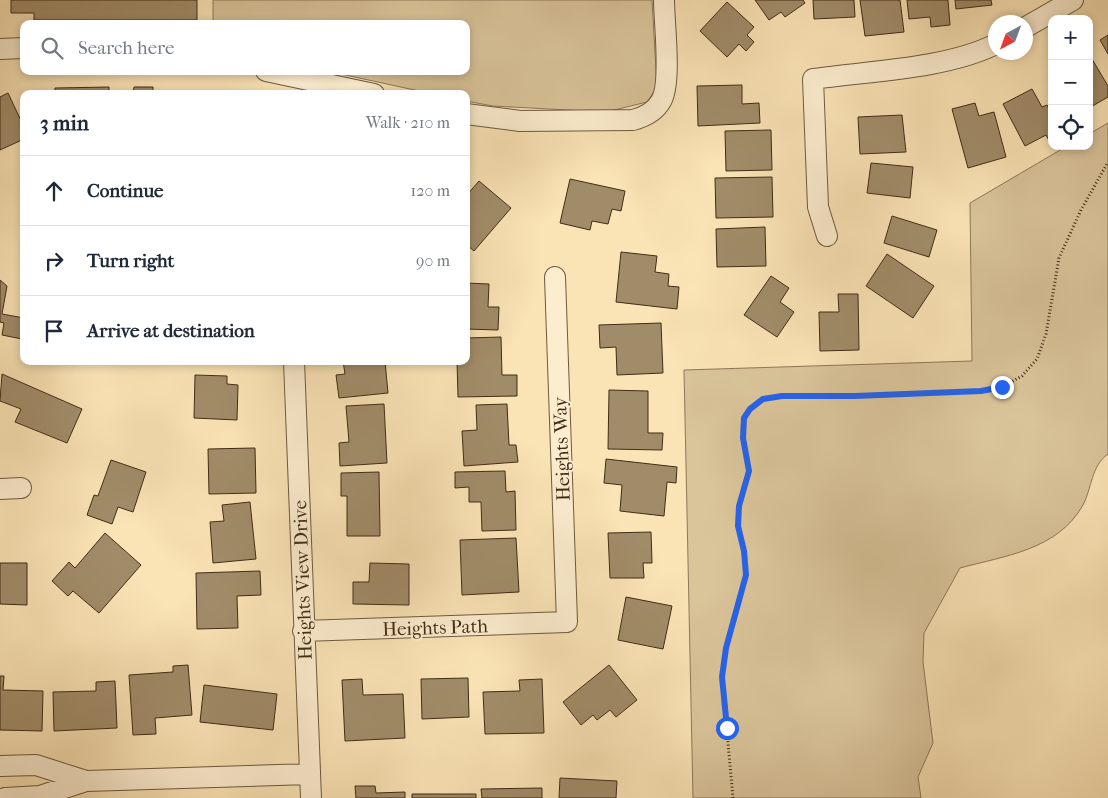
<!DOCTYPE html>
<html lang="en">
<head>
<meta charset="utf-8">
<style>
  body { margin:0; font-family:"IM FELL French Canon",serif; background:#f2f2f3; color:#1f2937 }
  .controls { position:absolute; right:15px; top:15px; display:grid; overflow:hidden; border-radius:10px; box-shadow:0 2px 8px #0003 }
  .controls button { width:45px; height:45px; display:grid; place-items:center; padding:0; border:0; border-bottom:1px solid #e0e1e3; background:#fff; color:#1f2937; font:25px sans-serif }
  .compass { position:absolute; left:988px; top:15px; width:45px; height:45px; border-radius:50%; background:#fff; box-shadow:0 2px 8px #0003; rotate:221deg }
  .stop { position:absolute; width:15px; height:15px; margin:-11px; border:4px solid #2563eb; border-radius:50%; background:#fff }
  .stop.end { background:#2563eb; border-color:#fff; box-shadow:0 1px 5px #0008 }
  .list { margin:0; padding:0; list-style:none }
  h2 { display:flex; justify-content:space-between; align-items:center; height:65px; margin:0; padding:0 20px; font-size:21px }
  h2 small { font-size:16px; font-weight:400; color:#747a83 }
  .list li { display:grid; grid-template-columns:32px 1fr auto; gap:15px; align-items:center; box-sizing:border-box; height:70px; padding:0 20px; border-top:1px solid #e0e1e3 }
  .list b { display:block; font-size:19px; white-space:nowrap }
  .list em { font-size:16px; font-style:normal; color:#747a83 }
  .icon { flex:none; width:28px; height:28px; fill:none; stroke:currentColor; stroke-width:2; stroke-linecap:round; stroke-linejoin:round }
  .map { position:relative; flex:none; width:1108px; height:798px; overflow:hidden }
  .search { position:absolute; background:#fff; box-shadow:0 2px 8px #0003; left:20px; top:20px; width:450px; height:55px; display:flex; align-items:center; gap:12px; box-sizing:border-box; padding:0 18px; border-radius:10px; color:#747a83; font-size:19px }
  .panel { position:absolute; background:#fff; box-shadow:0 2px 8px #0003; left:20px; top:90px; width:450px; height:275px; border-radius:10px }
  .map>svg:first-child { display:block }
</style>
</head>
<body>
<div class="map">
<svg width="1108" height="798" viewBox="0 0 1108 798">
  <rect width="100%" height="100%" fill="#fae3b5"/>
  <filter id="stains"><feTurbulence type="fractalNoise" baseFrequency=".004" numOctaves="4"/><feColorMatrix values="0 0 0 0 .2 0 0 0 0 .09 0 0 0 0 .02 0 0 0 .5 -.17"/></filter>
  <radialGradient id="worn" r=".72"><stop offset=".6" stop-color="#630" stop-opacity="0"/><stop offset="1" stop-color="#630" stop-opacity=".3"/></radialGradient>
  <!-- green -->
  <path fill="#dac49a" stroke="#8d7858" d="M213,0H652L657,87L647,102L606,112L493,106L466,101V94H433L327,71H466V24H213Z
    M1108,123V454C1091,466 1092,488 1083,505C1058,550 1004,556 960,568L924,633L923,662L933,743L918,777L921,798H693L684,370L972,361L970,203L1067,146H1089V134Z"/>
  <!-- building -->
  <path fill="#a18c69" stroke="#402d16" d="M11,0H197V20H34V13H11Z
    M755,0H803L805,3L785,17L781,12L769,20Z
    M813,0H854L855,17L814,19Z
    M860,0H900L904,32L865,36Z
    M907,0H948L950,25L931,27L930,17L909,19Z
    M955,0H991L992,5L956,9Z
    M727,2L754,27L747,35L754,42L746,51L739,44L727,57L700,31Z
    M1108,35V54L1100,40Z
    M1089,54L1108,86V97L1089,108Z
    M742,85V104L759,103L760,123L698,126L697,86Z
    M109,87V94H55V88Z
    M134,87H153V94H133Z
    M1032,89L1042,107L1047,105L1052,114L1051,144L1046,135L1025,146L1003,104Z
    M8,93L24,127V139L0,150V97Z
    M975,103L979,116L994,112L1006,157L968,168L952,109Z
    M902,115L906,152L860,154L858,117Z
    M771,130L772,170L726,171L725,131Z
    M871,163L913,167L910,198L867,193Z
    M772,177L773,217L716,218L715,178Z
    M570,179L625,191L621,211L612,209L608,224L592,221L590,230L560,223Z
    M479,181L511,208L474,251L466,244V196Z
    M892,216L937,230L929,257L884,243Z
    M765,227L766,266L717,267L716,229Z
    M621,252L657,256L655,272L669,274L668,286L679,287L677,309L616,302Z
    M887,254L934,286L913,318L866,286Z
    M771,276L789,288L780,302L794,312L777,337L744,315Z
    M0,280L7,286L2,314L24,318L22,339L2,335L4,323L0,322Z
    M466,283L489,284L488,307H499L498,330L466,329Z
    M838,294H858L859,350L820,351L819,312H839Z
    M661,323L663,373L617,375L616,347L600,348L599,325Z
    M501,337L502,375H517V396L458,397L457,361H466V338Z
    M343,361H385L388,393L339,398L336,375L345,374Z
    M2,374L82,409L67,443L15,422L21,409L0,401Z
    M195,375L227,376V384L238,385L237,420L194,418Z
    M609,390L648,391V433H663L662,450L608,449Z
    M384,404L387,463L340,466L339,443L349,442L346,406Z
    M507,404L509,445H516L518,462L464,466L462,431L477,430L476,405Z
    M255,448L256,493L209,494L208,449Z
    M606,459L677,467L676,483L667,482L664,516L620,511L622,485L604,483Z
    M111,460L146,472L133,512L118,507L112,524L87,515L94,495L98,496Z
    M505,471L506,492L515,491L516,530L482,531L481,502H469V487L455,488V472Z
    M379,472L380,536H347V496H341V473Z
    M250,502L256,559L213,563L210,522L224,521L222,505Z
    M651,532L652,563H643L644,578H610L608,533Z
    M105,533L141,565L99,613L73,591L68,596L52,581L69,562L75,568Z
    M516,538L519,592L462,595L460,540Z
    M0,563H27V605L0,604Z
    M370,563L409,564V605L353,604V582H369Z
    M260,571L261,595L237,596L238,628L197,629L196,573Z
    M626,597L672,606L663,649L618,640Z
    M188,665L192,715L155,718L156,734L133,735L129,675L173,672V666Z
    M609,665L637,700L616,717L610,710L597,720L593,715L581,725L563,702Z
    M0,676H4L3,690L43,691L42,731L0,730Z
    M468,678L469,717L422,719L421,679Z
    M362,679L363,695L403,694L405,738L345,741L342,680Z
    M542,679L544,733L485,734L483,692L520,691L519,680Z
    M115,681L117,728L54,731L53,692L96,691V682Z
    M204,685L277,694L273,730L200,722Z
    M560,778L617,781L616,798H559Z
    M355,786H375L376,793L405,792V798H356Z
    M542,788V798H482L481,789Z
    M412,794H476V798H412Z"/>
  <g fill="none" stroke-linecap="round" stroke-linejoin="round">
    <!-- minor casing -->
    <g stroke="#6e5a3e" stroke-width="22">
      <path id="minor" d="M1026,27L1073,0
        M0,49L24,48
        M266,71L374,94
        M466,114L520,121L633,120C644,117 655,112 661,101C672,84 664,22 664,0
        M827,236L818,207L813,79C869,71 946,69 996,44
        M294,361L311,798
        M0,489L21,488
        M303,631L567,622L555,277
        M0,766L36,765L86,781
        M5,798L40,796L86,781L310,774"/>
    </g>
    <!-- path -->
    <path stroke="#402d16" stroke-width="3" stroke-dasharray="1 2.5" stroke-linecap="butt" d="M733,798L722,677L726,648L746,575L744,551L739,526V505L749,471L743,438L744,418L750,409L763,399L781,396H855L981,391L1002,387L1022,376L1037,359L1046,334L1059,258L1081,210L1108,162"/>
    <!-- minor -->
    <use href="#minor" stroke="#fcedcf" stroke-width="20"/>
  </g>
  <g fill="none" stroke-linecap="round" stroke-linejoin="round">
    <!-- route -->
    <path stroke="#2563eb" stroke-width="6" d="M727,728L722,677L726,648L746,575L744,551L738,526L739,506L749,471L743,438L744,418L750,409L763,399L782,396H855L981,391L1002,387"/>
  </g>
  <g text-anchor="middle" stroke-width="4" stroke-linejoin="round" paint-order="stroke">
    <!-- street labels -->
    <g font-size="19" fill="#402d16" stroke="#fcedcf">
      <text transform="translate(561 449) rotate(-92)" y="7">Heights Way</text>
      <text transform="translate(302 580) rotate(-92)" y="7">Heights View Drive</text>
      <text transform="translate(435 627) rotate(-2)" y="7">Heights Path</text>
    </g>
  </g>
  <rect width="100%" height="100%" filter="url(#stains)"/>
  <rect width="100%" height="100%" fill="url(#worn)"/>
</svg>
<div class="controls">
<button>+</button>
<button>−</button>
<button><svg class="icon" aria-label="locate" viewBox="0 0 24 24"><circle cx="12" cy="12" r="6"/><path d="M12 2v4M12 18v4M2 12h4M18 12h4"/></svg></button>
</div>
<svg class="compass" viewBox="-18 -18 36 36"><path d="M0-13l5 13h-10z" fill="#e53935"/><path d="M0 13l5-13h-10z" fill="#747a83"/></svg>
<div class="stop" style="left:727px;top:728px"></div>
<div class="stop end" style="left:1002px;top:387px"></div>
<div class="search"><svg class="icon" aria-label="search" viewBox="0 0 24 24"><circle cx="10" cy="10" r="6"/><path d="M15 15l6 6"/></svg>Search here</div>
<section class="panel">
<h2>3 min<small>Walk · 210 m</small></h2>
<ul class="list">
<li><svg class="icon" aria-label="ahead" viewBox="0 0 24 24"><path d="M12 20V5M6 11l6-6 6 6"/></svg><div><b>Continue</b></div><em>120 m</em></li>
<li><svg class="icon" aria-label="right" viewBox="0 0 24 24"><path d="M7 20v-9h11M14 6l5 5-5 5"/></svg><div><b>Turn right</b></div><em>90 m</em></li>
<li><svg class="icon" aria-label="arrive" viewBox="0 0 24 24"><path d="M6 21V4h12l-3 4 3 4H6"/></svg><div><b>Arrive at destination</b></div></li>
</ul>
</section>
</div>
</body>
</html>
